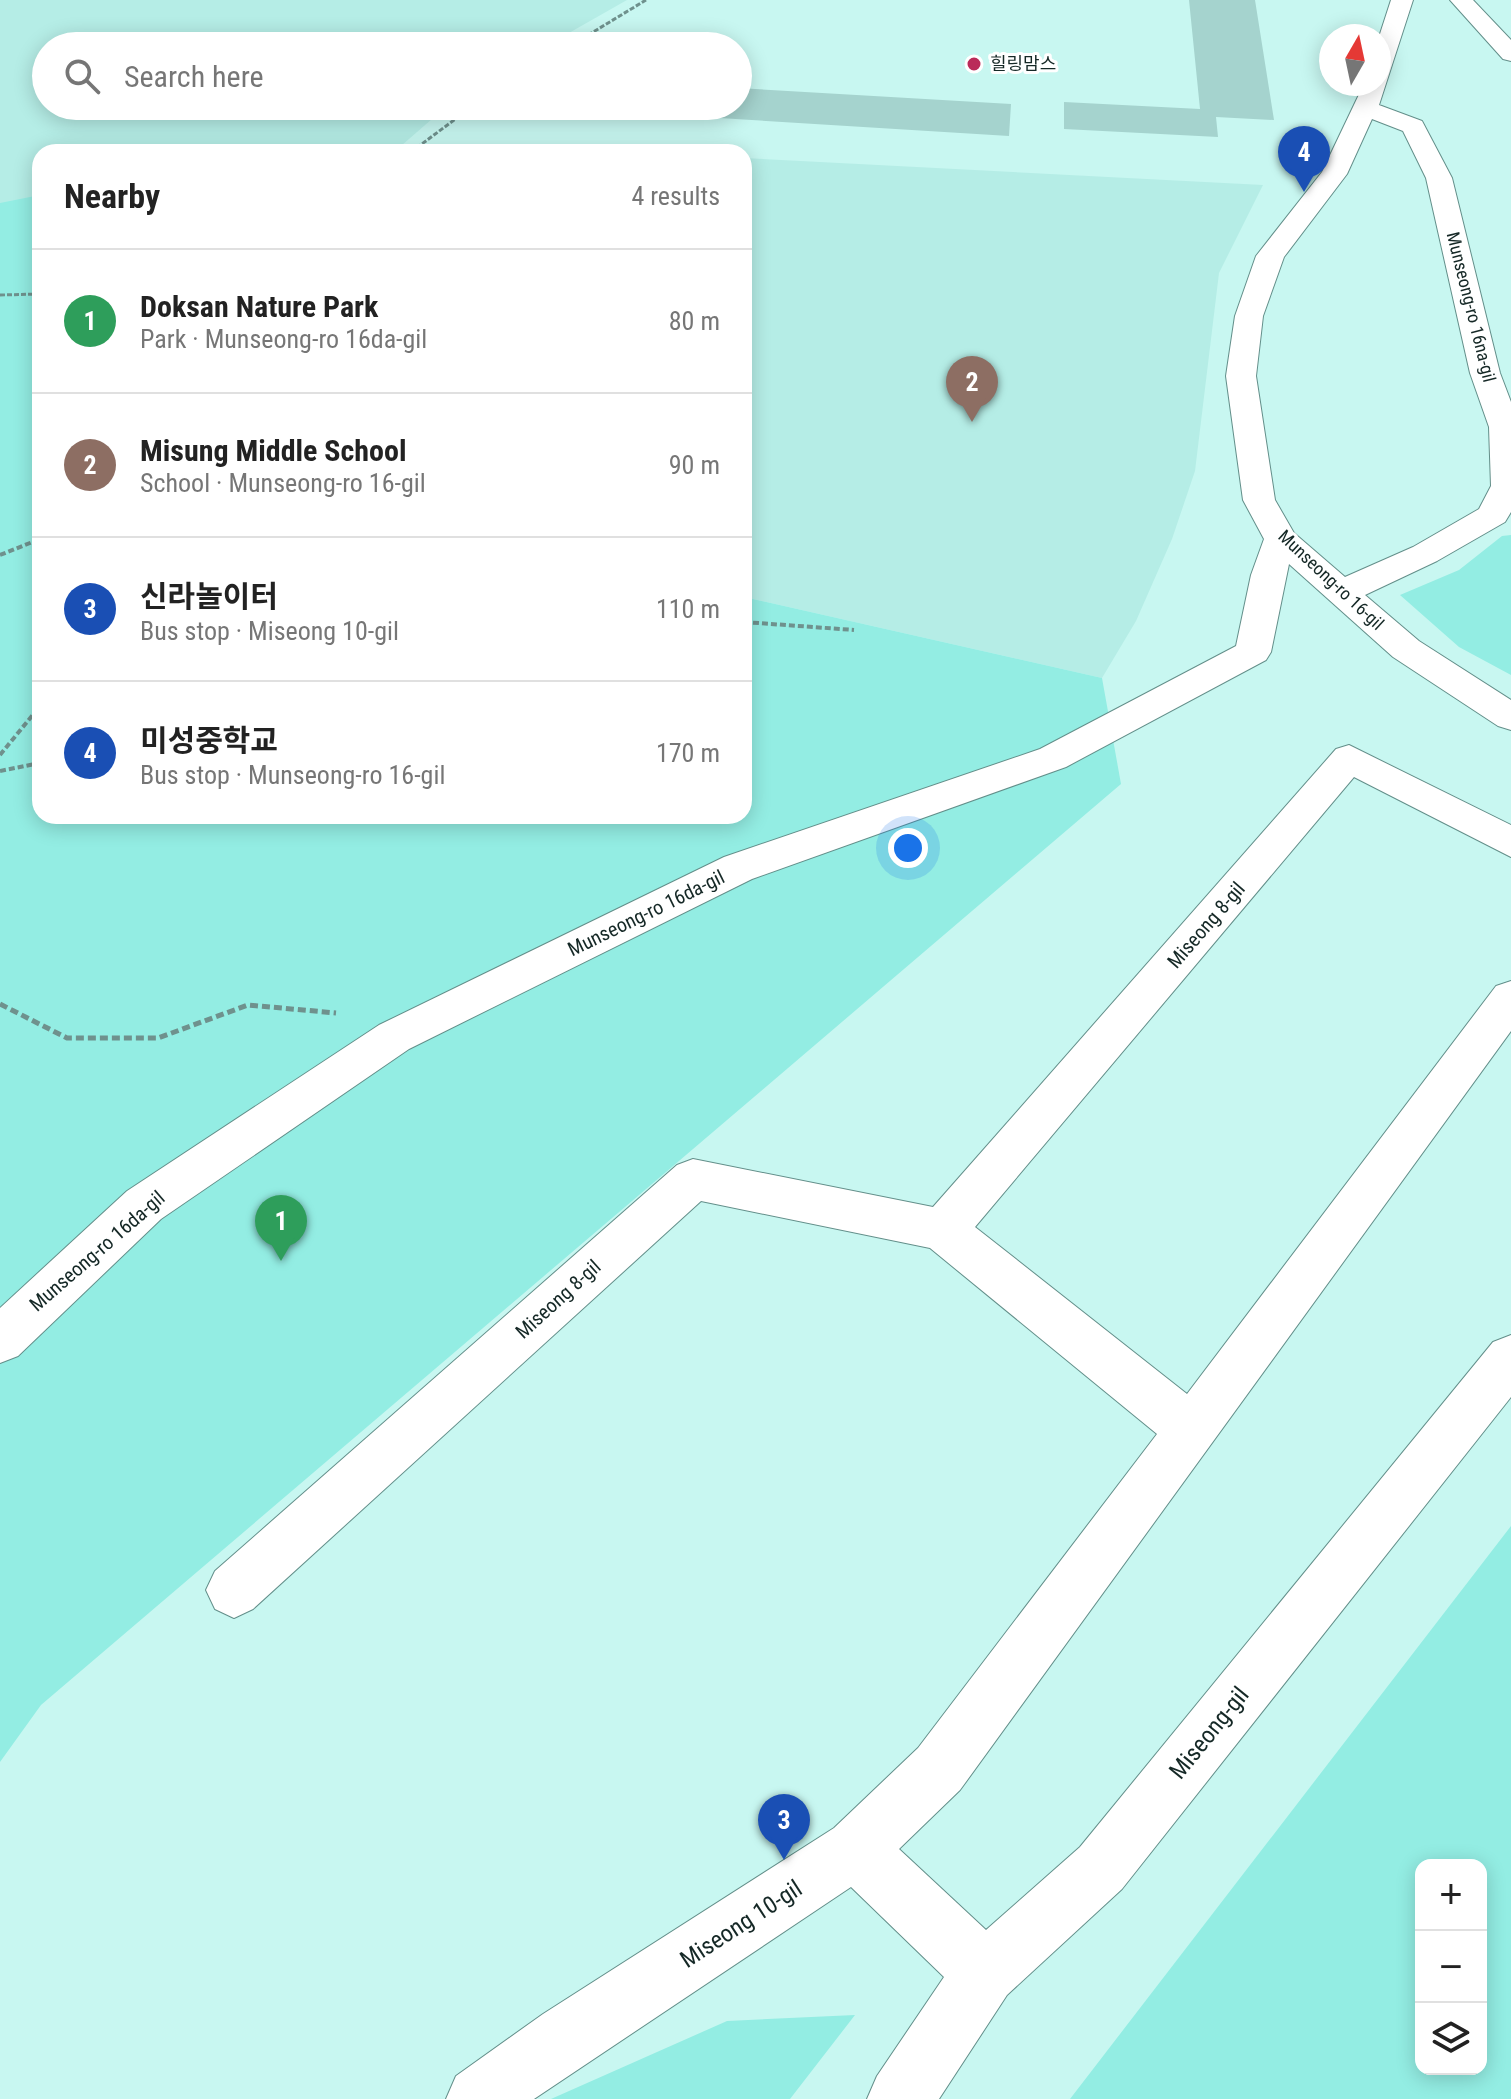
<!DOCTYPE html>
<html lang="en">
<head>
<meta charset="utf-8">
<style>
  body { margin:0; font-family:"Roboto Condensed","Noto Sans KR",sans-serif; background:#f2f2f2; color:#222 }
  .controls { position:absolute; right:24px; bottom:24px; display:grid; overflow:hidden; border-radius:16px; box-shadow:0 4px 20px #0003 }
  .controls button { width:72px; height:72px; display:grid; place-items:center; padding:0; border:0; border-bottom:2px solid #e0e0e0; background:#fff; color:#222; font:40px sans-serif }
  .compass { position:absolute; left:1319px; top:24px; width:72px; height:72px; border-radius:50%; background:#fff; box-shadow:0 4px 20px #0003; rotate:9deg }
  .you { position:absolute; left:908px; top:848px; width:28px; height:28px; margin:-20px; border:6px solid #fff; border-radius:50%; background:#1a73e8; box-shadow:0 0 0 12px #1a73e833 }
  .badge { display:grid; place-items:center; width:52px; height:52px; border-radius:50%; background:#2563eb; color:#fff; font-size:26px; font-weight:700 }
  .pin { position:absolute; translate:-50% -66px; filter:drop-shadow(0 2px 4px #0008) }
  .pin::after { content:''; position:absolute; top:42px; width:28px; height:24px; background:inherit; clip-path:polygon(0 0,100% 0,50% 100%) }
  .list { margin:0; padding:0; list-style:none }
  h2 { display:flex; justify-content:space-between; align-items:center; height:104px; margin:0; padding:0 32px; font-size:34px }
  h2 small { font-size:26px; font-weight:400; color:#767676 }
  .list li { display:grid; grid-template-columns:52px 1fr auto; gap:24px; align-items:center; box-sizing:border-box; height:144px; padding:0 32px; border-top:2px solid #e0e0e0 }
  .list b { display:block; font-size:30px; white-space:nowrap }
  .list p { margin:0; font-size:26px; white-space:nowrap; color:#767676 }
  .list em { font-size:26px; font-style:normal; color:#767676 }
  .icon { flex:none; width:44px; height:44px; fill:none; stroke:currentColor; stroke-width:2; stroke-linecap:round; stroke-linejoin:round }
  .map { position:relative; flex:none; width:1511px; height:2099px; overflow:hidden }
  .search { position:absolute; background:#fff; box-shadow:0 4px 20px #0003; left:32px; top:32px; width:720px; height:88px; display:flex; align-items:center; gap:20px; box-sizing:border-box; padding:0 28px; border-radius:44px; color:#767676; font-size:30px }
  .panel { position:absolute; background:#fff; box-shadow:0 4px 20px #0003; left:32px; top:144px; width:720px; height:680px; border-radius:24px }
  .map>svg:first-child { display:block }
</style>
</head>
<body>
<div class="map">
<svg width="1511" height="2099" viewBox="0 0 1511 2099">
  <rect width="100%" height="100%" fill="#c8f7f1"/>
  <!-- built -->
  <path fill="#b5ede6" d="M0,0H627L546,46H46V106H447L394,152H40V286L0,279Z
    M744,158L1263,185L1219,273L1195,471L1172,539L1136,621L1102,678L744,597Z"/>
  <!-- green -->
  <path fill="#93ede3" fill-rule="evenodd" d="M40,195V816H744V597L1102,678L1121,784L41,1705L0,1762V203Z
    M1511,535V675L1459,647L1400,595L1459,570L1502,536Z
    M1511,1526V2099H1070ZM1481,1865V2069H1421V1865Z
    M855,2015L790,2099H551L727,2021Z"/>
  <!-- building -->
  <path fill="#a5d3ce" d="M1189,0H1255L1274,120L1216,117L1218,137L1064,129V102L1200,109Z
    M738,88L1011,104L1009,136L589,110L591,106H738Z"/>
  <g fill="none" stroke-linecap="round" stroke-linejoin="round">
    <!-- minor casing -->
    <g stroke="#638f8a" stroke-width="2">
      <path id="minor" d="M1391,0H1413L1379,105L1422,121L1452,178L1500,373L1511,402V512L1505,522L1437,561L1365,595L1419,641L1511,700V730L1498,726L1393,657L1289,564L1271,652L1266,660L1066,767L752,879L409,1049L161,1219L18,1356L0,1363V1308L127,1191L379,1025L724,857L1040,749L1236,646L1251,575L1264,539L1243,500L1226,376L1235,316L1256,256L1322,172L1364,84H1379V37ZM1372,119L1403,131L1426,178L1470,373L1489,427L1491,486L1479,509L1413,547L1345,577L1294,533L1275,500L1256,376L1263,316L1284,257L1347,174Z
        M1450,0H1473L1511,40V61L1503,59Z
        M1349,745L1511,825V857L1354,777L975,1227L1187,1394L1496,986L1511,981V1031L960,1790L899,1849L986,1930L1080,1847L1493,1342L1511,1335V1397L1122,1889L1007,1995L939,2099H867L877,2076L944,1977L851,1887L534,2099H446L456,2076L543,2014L834,1828L918,1748L1157,1434L930,1248L701,1201L253,1609L234,1618L215,1609L206,1590L215,1571L677,1165L693,1159L933,1207L1336,749Z"/>
    </g>
    <!-- path-far2 -->
    <path stroke="#6f918d" stroke-width="3" stroke-dasharray="5 2" stroke-linecap="butt" d="M570,46L646,0
      M411,152L473,106
      M0,295L40,294"/>
    <!-- path-far1 -->
    <path stroke="#6f918d" stroke-width="4" stroke-dasharray="6 3" stroke-linecap="butt" d="M0,555L40,539
      M744,622L854,630
      M0,755L40,706
      M0,771L40,763"/>
    <!-- path -->
    <path stroke="#6f918d" stroke-width="5" stroke-dasharray="8 4" stroke-linecap="butt" d="M0,1004L67,1038H158L248,1005L336,1013"/>
    <!-- minor -->
    <use href="#minor" fill="#fff" fill-rule="evenodd"/>
  </g>
  <!-- markers -->
  <circle fill="#ba2b59" stroke="#fff" stroke-width="3" cx="974" cy="64" r="8"/>
  <g text-anchor="middle" stroke-width="6" stroke-linejoin="round" paint-order="stroke">
    <!-- far-poi labels -->
    <g font-size="18" fill="#152826" stroke="#fff" text-anchor="start">
      <text x="990" y="70">힐링맘스</text>
    </g>
    <!-- far-street labels -->
    <g font-size="18" fill="#152826" stroke="#fff">
      <text transform="translate(1471 307) rotate(76)" y="6">Munseong-ro 16na-gil</text>
      <text transform="translate(1331 580) rotate(43)" y="6">Munseong-ro 16-gil</text>
    </g>
    <!-- street labels -->
    <g font-size="20" fill="#152826" stroke="#fff">
      <text transform="translate(646 913) rotate(-26)" y="7">Munseong-ro 16da-gil</text>
      <text transform="translate(1206 925) rotate(-49)" y="7">Miseong 8-gil</text>
      <text transform="translate(97 1251) rotate(-41)" y="7">Munseong-ro 16da-gil</text>
      <text transform="translate(558 1299) rotate(-42)" y="7">Miseong 8-gil</text>
    </g>
    <!-- near-street labels -->
    <g font-size="24" fill="#152826" stroke="#fff">
      <text transform="translate(1209 1733) rotate(-51)" y="8">Miseong-gil</text>
      <text transform="translate(741 1924) rotate(-33)" y="8">Miseong 10-gil</text>
    </g>
  </g>
</svg>
<div class="controls">
<button>+</button>
<button>−</button>
<button><svg class="icon" aria-label="layers" viewBox="0 0 24 24"><path d="M12 4l9 5-9 5-9-5zM3 14l9 5 9-5"/></svg></button>
</div>
<svg class="compass" viewBox="-18 -18 36 36"><path d="M0-13l5 13h-10z" fill="#e53935"/><path d="M0 13l5-13h-10z" fill="#767676"/></svg>
<div class="you"></div>
<div class="pin badge" style="left:281px;top:1261px;background:#2e9e5b">1</div>
<div class="pin badge" style="left:972px;top:422px;background:#8d6e63">2</div>
<div class="pin badge" style="left:784px;top:1860px;background:#1a4fb4">3</div>
<div class="pin badge" style="left:1304px;top:192px;background:#1a4fb4">4</div>
<div class="search"><svg class="icon" aria-label="search" viewBox="0 0 24 24"><circle cx="10" cy="10" r="6"/><path d="M15 15l6 6"/></svg>Search here</div>
<section class="panel">
<h2>Nearby<small>4 results</small></h2>
<ul class="list">
<li><span class="badge" style="background:#2e9e5b">1</span><div><b>Doksan Nature Park</b><p>Park · Munseong-ro 16da-gil</p></div><em>80 m</em></li>
<li><span class="badge" style="background:#8d6e63">2</span><div><b>Misung Middle School</b><p>School · Munseong-ro 16-gil</p></div><em>90 m</em></li>
<li><span class="badge" style="background:#1a4fb4">3</span><div><b>신라놀이터</b><p>Bus stop · Miseong 10-gil</p></div><em>110 m</em></li>
<li><span class="badge" style="background:#1a4fb4">4</span><div><b>미성중학교</b><p>Bus stop · Munseong-ro 16-gil</p></div><em>170 m</em></li>
</ul>
</section>
</div>
</body>
</html>
